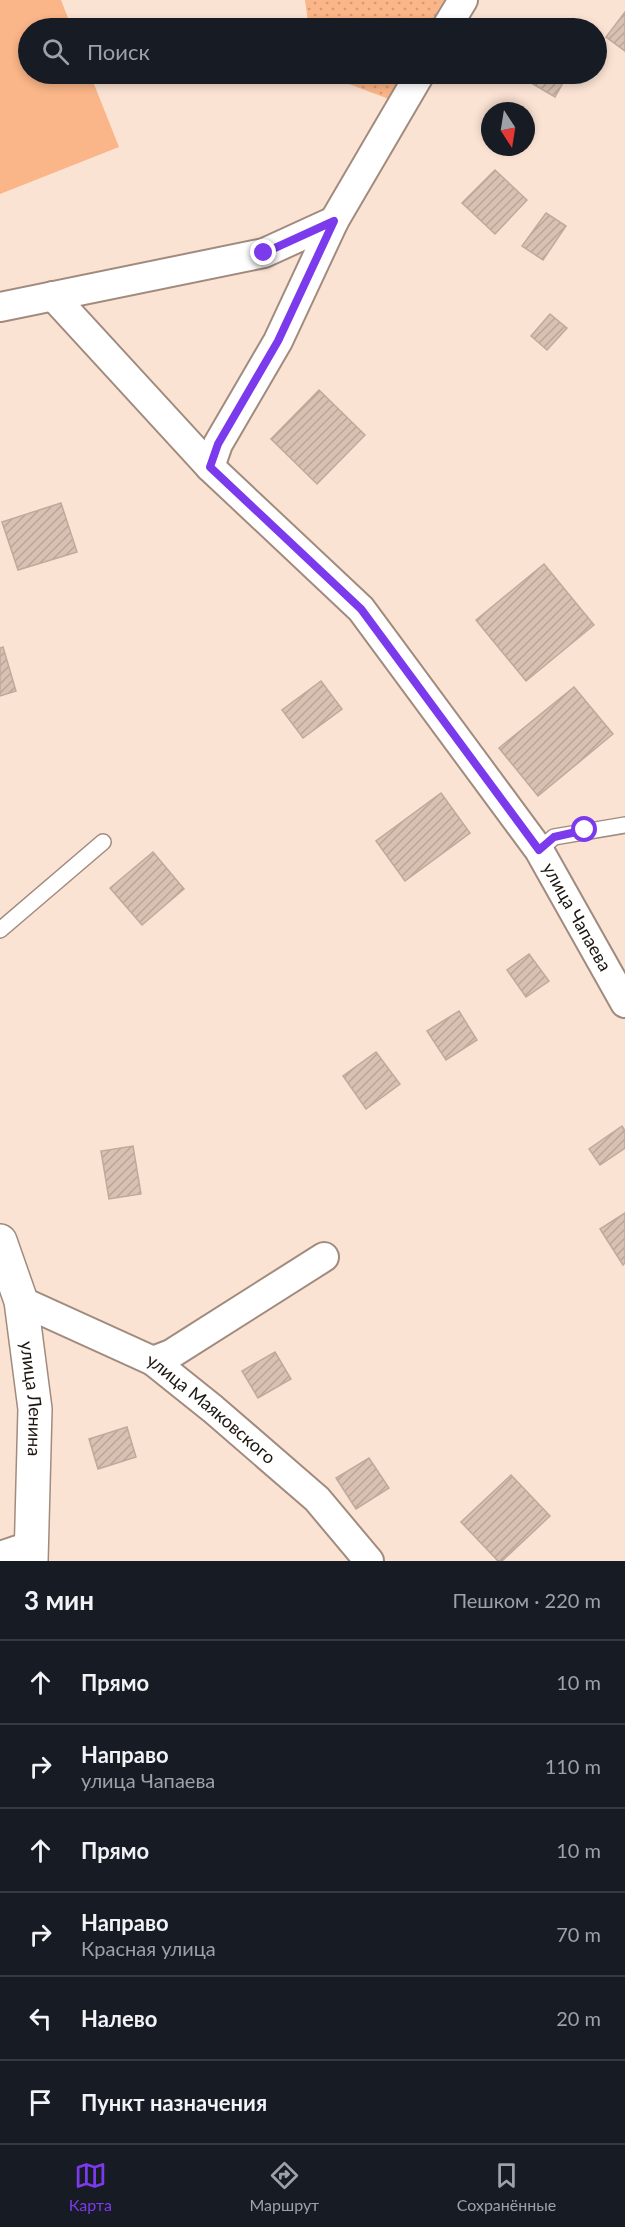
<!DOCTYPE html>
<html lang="ru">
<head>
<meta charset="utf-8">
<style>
  body { margin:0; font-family:Lato,sans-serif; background:#20242c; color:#f1f3f6 }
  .compass { position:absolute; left:481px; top:102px; width:54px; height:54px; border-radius:50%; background:#171b24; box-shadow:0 3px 9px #0003; rotate:168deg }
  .stop { position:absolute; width:18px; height:18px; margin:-14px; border:4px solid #7c3aed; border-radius:50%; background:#fff }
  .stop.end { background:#7c3aed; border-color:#fff; box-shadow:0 2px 6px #0008 }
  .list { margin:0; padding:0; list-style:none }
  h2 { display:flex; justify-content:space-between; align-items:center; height:78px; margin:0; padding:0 24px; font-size:26px }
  h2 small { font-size:20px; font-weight:400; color:#9ea1a6 }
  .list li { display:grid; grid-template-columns:39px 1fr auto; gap:18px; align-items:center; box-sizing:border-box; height:84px; padding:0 24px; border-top:2px solid #363941 }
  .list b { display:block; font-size:22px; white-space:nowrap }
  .list p { margin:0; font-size:20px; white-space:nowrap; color:#9ea1a6 }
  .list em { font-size:20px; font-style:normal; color:#9ea1a6 }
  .icon { flex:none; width:33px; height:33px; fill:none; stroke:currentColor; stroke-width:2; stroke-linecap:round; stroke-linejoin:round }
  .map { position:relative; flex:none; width:625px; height:1561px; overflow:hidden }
  .search { position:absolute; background:#171b24; box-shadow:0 3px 9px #0003; left:18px; right:18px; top:18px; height:66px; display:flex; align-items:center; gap:15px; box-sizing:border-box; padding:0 21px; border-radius:33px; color:#9ea1a6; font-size:22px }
  .sheet { height:582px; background:#171b24 }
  nav { display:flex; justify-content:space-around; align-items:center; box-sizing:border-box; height:84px; border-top:2px solid #363941; background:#171b24; font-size:16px; color:#9ea1a6 }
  nav a { display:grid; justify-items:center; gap:3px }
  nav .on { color:#7c3aed }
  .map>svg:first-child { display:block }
</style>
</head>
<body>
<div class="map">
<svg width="625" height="1561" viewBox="0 0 625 1561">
  <defs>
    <pattern id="grass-dots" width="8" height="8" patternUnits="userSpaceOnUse" patternTransform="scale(1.5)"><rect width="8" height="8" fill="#fab588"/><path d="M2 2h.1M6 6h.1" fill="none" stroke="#d69b74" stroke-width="1.8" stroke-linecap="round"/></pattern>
    <pattern id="building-hatch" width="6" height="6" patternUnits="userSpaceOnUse" patternTransform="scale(1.5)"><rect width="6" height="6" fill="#d8c1b2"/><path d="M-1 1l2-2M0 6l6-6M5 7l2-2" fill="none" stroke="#b9a598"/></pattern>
  </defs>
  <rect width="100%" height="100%" fill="#fbe3d4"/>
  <!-- grass -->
  <path fill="url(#grass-dots)" d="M305,0H444L428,28H309Z
    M322,74H403L389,99Z"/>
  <!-- park -->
  <path fill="#fab588" d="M0,0H61L72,28H28V74H90L119,147L0,194Z"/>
  <!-- building -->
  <path fill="url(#building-hatch)" stroke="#c0a99b" stroke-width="1.5" d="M625,12V51L606,37Z
    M516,74H568L555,97Z
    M495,170L527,200L495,234L462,203Z
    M546,213L566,226L543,260L522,246Z
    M550,314L567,328L547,350L531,336Z
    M319,390L365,435L317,484L271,439Z
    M61,503L77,552L18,570L2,522Z
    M544,564L594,625L526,681L476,620Z
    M3,647L16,691L0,696V648Z
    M321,681L342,709L303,738L282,710Z
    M574,687L613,734L538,796L499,748Z
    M441,793L470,833L405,881L376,841Z
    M153,852L184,889L142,925L110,888Z
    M529,954L549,981L526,997L507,970Z
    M459,1011L477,1040L446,1060L427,1031Z
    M376,1052L400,1084L366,1109L343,1076Z
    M622,1126L625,1131V1148L600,1165L589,1149Z
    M133,1146L141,1194L109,1199L101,1151Z
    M625,1213V1263L623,1265L600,1229Z
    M275,1352L291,1379L258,1398L242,1371Z
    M127,1427L136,1457L98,1469L89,1439Z
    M369,1458L389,1488L356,1509L336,1478Z
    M511,1475L550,1516L502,1561H498L461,1522Z"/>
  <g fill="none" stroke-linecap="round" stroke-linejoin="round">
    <!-- lane casing -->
    <g stroke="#a18b7e" stroke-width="18">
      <path id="lane" d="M539,850L554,837L625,825
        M0,930L103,842"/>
    </g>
    <!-- street casing -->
    <g stroke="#a18b7e" stroke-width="32">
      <g id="street">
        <path d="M446,28L463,0"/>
        <path id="s1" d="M53,296L210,467L361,609L539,850L625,1003"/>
        <path d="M0,307L264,253L334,221"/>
        <path d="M210,467L218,444L278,341L334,221L420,74"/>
        <path id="s2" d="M21,1301L153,1361L213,1409L317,1499L369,1561"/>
        <path d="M153,1361L171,1354L324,1257"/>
        <path d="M0,1556L33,1545"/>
      </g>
    </g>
    <!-- secondary casing -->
    <g stroke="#a18b7e" stroke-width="36">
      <g id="secondary">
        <path id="s3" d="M0,1241L21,1301L35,1409L31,1561"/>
      </g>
    </g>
    <!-- lane -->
    <use href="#lane" stroke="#fff" stroke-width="15"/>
    <!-- street -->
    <use href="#street" stroke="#fff" stroke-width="28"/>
    <!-- secondary -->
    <use href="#secondary" stroke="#fff" stroke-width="33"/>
  </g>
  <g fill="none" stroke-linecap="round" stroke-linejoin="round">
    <!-- route -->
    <path stroke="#7c3aed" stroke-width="8" d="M264,253L334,221L278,341L218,444L210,467L361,609L539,850L554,837L585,830"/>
  </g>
  <g text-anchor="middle" stroke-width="6" stroke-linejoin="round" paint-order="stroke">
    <!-- street labels -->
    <g font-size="18" fill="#1e1611" stroke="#fbe3d4">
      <text dy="6" stroke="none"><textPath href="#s1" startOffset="816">улица Чапаева</textPath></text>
      <text dy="6" stroke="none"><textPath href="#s3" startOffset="162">улица Ленина</textPath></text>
      <text dy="6" stroke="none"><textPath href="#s2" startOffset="220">улица Маяковского</textPath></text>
    </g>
  </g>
</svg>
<svg class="compass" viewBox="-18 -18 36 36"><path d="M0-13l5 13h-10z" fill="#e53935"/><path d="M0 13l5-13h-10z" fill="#9ea1a6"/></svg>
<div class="stop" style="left:585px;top:830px"></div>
<div class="stop end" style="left:264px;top:253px"></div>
<div class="search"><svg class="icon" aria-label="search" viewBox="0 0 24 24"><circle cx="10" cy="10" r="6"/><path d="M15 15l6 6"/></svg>Поиск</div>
</div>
<section class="sheet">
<h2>3 мин<small>Пешком · 220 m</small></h2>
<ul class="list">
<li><svg class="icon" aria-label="ahead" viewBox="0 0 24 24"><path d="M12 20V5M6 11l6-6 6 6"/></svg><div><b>Прямо</b></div><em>10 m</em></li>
<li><svg class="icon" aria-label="right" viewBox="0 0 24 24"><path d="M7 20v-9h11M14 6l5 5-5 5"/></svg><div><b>Направо</b><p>улица Чапаева</p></div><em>110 m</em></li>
<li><svg class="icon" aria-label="ahead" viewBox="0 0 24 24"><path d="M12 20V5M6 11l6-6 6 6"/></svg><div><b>Прямо</b></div><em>10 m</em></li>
<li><svg class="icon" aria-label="right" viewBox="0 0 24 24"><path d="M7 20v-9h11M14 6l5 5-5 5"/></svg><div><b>Направо</b><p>Красная улица</p></div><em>70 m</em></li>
<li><svg class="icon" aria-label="left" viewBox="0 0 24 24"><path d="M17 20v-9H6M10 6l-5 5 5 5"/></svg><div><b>Налево</b></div><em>20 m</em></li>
<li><svg class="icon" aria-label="arrive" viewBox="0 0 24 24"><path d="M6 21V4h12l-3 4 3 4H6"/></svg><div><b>Пункт назначения</b></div></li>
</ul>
</section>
<nav>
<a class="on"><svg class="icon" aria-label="map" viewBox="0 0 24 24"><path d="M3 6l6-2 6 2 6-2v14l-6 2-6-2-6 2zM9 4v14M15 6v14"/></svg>Карта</a>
<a><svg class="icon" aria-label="directions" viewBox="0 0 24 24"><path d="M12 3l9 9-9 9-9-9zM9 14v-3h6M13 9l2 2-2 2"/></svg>Маршрут</a>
<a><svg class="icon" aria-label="saved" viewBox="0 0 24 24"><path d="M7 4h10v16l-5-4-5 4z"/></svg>Сохранённые</a>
</nav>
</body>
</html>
